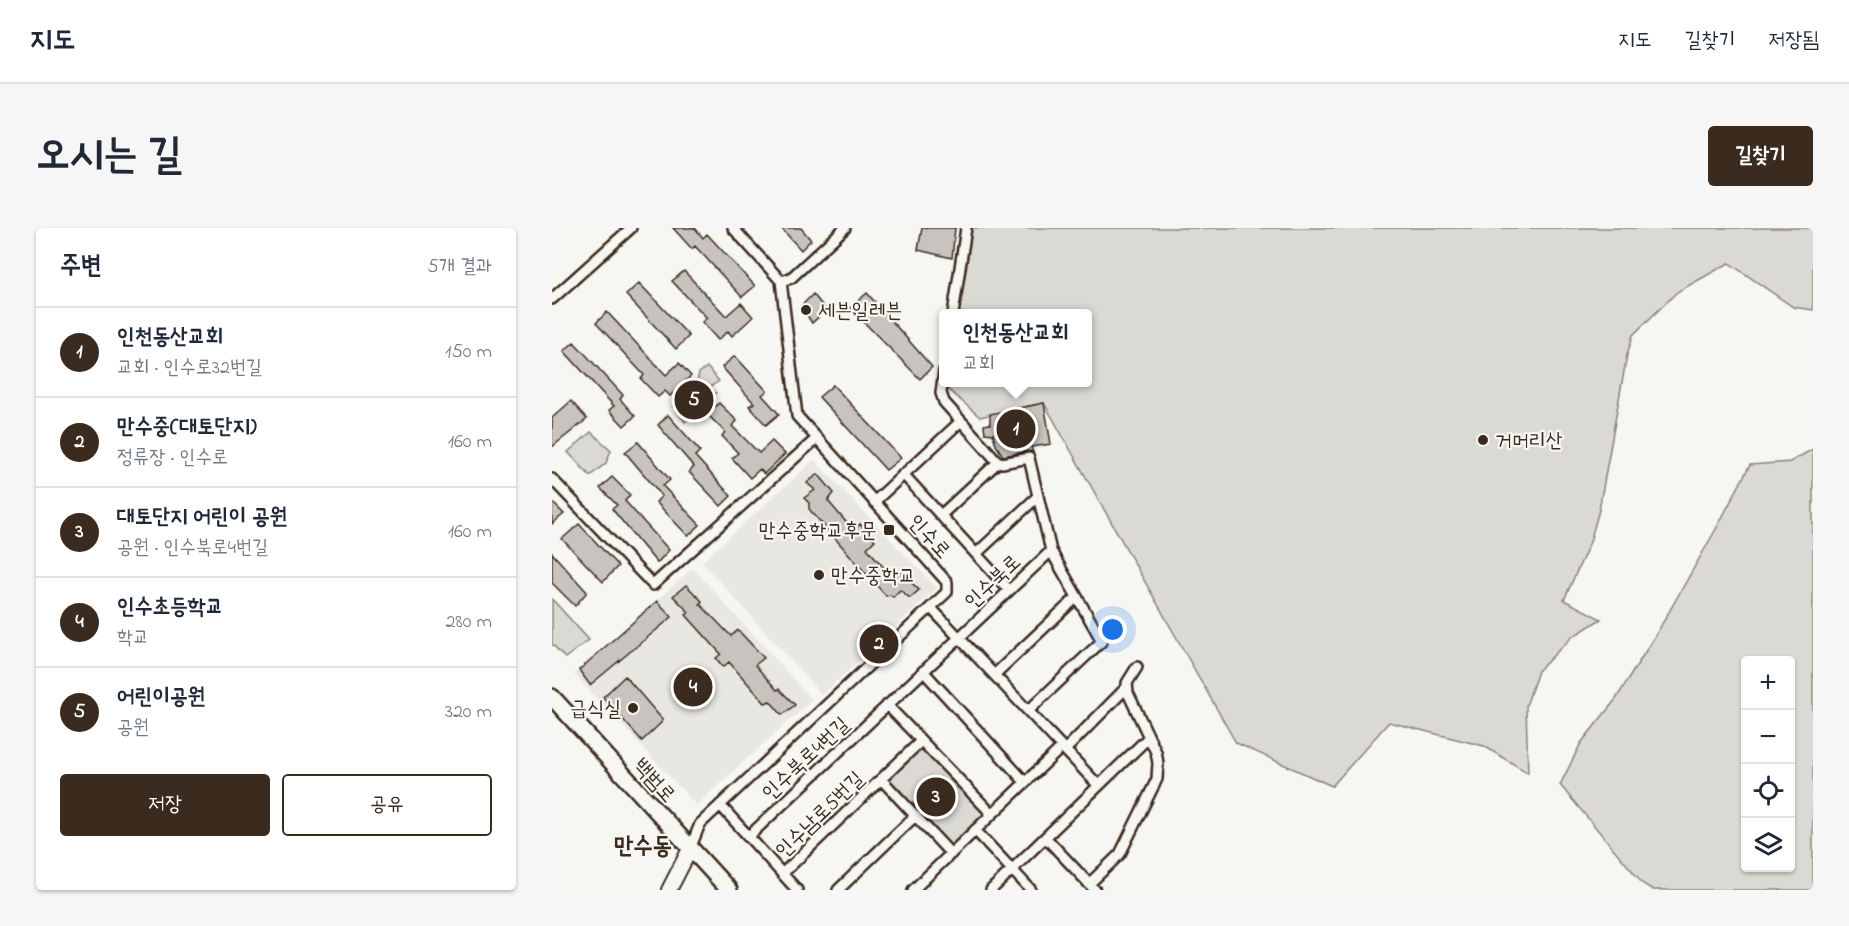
<!DOCTYPE html>
<html lang="ko">
<head>
<meta charset="utf-8">
<style>
  body { margin:0; font-family:"Indie Flower","Poor Story",sans-serif; background:#f6f6f7; color:#1f2937 }
  .controls { position:absolute; right:18px; bottom:18px; display:grid; overflow:hidden; border-radius:6px; box-shadow:0 2px 4px #0004 }
  .controls button { width:54px; height:54px; display:grid; place-items:center; padding:0; border:0; border-bottom:2px solid #e0e1e3; background:#fff; color:#1f2937; font:30px sans-serif }
  .you { position:absolute; left:561px; top:402px; width:21px; height:21px; margin:-15px; border:4px solid #fff; border-radius:50%; background:#1a73e8; box-shadow:0 0 0 9px #1a73e833 }
  .badge { display:grid; place-items:center; width:39px; height:39px; border-radius:50%; background:#3b2a1e; color:#fff; font-size:20px; font-weight:700 }
  .pin { position:absolute; translate:-50% -50%; border:3px solid #fff; box-shadow:0 2px 6px #0006 }
  .popup { position:absolute; left:387px; top:81px; width:153px; height:78px; box-sizing:border-box; display:grid; place-content:center; border-radius:6px; background:#fff; filter:drop-shadow(0 2px 4px #0005); font-size:20px; white-space:nowrap; color:#747a83 }
  .popup b { font-size:22px; color:#1f2937 }
  .popup::after { content:''; position:absolute; left:50%; top:100%; margin-left:-12px; border:12px solid transparent; border-top-color:#fff }
  .list { margin:0; padding:0; list-style:none }
  h2 { display:flex; justify-content:space-between; align-items:center; height:78px; margin:0; padding:0 24px; font-size:26px }
  h2 small { font-size:20px; font-weight:400; color:#747a83 }
  .list li { display:grid; grid-template-columns:39px 1fr auto; gap:18px; align-items:center; box-sizing:border-box; height:90px; padding:0 24px; border-top:2px solid #e0e1e3 }
  .list b { display:block; font-size:22px; white-space:nowrap }
  .list p { margin:0; font-size:20px; white-space:nowrap; color:#747a83 }
  .list em { font-size:20px; font-style:normal; color:#747a83 }
  .actions { display:flex; gap:12px; padding:18px 24px }
  .actions a { flex:1; padding:14px 0; border:2px solid #3b2a1e; border-radius:6px; text-align:center; font-size:21px; color:#3b2a1e }
  .actions .main { background:#3b2a1e; color:#fff }
  .icon { flex:none; width:33px; height:33px; fill:none; stroke:currentColor; stroke-width:2; stroke-linecap:round; stroke-linejoin:round }
  .map { position:relative; flex:none; width:1261px; height:662px; overflow:hidden; border-radius:6px }
  header { display:flex; align-items:center; gap:36px; box-sizing:border-box; height:84px; padding:0 30px; background:#fff; border-bottom:2px solid #e0e1e3 }
  header strong { font-size:28px }
  nav { display:flex; gap:33px; margin-inline-start:auto; font-size:21px }
  .intro { display:flex; align-items:center; justify-content:space-between; box-sizing:border-box; height:144px; padding:0 36px }
  h1 { margin:0; font-size:42px }
  .button { padding:15px 27px; border-radius:6px; background:#3b2a1e; color:#fff; font-size:21px; font-weight:700 }
  main { display:flex; gap:36px; padding:0 36px }
  aside { flex:1; background:#fff; border-radius:6px; box-shadow:0 2px 4px #0004 }
  .map>svg:first-child { display:block }
</style>
</head>
<body>
<header>
<strong>지도</strong>
<nav><a>지도</a><a>길찾기</a><a>저장됨</a></nav>
</header>
<div class="intro"><h1>오시는 길</h1><a class="button">길찾기</a></div>
<main>
<aside>
<h2>주변<small>5개 결과</small></h2>
<ul class="list">
<li><span class="badge">1</span><div><b>인천동산교회</b><p>교회 · 인수로32번길</p></div><em>150 m</em></li>
<li><span class="badge">2</span><div><b>만수중(대토단지)</b><p>정류장 · 인수로</p></div><em>160 m</em></li>
<li><span class="badge">3</span><div><b>대토단지 어린이 공원</b><p>공원 · 인수북로4번길</p></div><em>160 m</em></li>
<li><span class="badge">4</span><div><b>인수초등학교</b><p>학교</p></div><em>280 m</em></li>
<li><span class="badge">5</span><div><b>어린이공원</b><p>공원</p></div><em>320 m</em></li>
</ul>
<div class="actions"><a class="main">저장</a><a>공유</a></div>
</aside>
<div class="map">
<svg width="1261" height="662" viewBox="0 0 1261 662">
  <rect width="100%" height="100%" fill="#f6f6f2"/>
  <filter id="ink" filterUnits="userSpaceOnUse"><feTurbulence type="fractalNoise" baseFrequency=".0167" numOctaves="2"/><feDisplacementMap in="SourceGraphic" scale="12" xChannelSelector="R" yChannelSelector="G"/><feConvolveMatrix kernelMatrix="1 2 1 2 8 2 1 2 1" color-interpolation-filters="sRGB"/></filter>
  <g filter="url(#ink)">
    <!-- built -->
    <path fill="#e8e7e2" d="M262,232L385,360L270,467L150,334Z
      M141,340L260,472L144,577L22,446Z"/>
    <!-- green -->
    <path fill="#dad9d3" stroke="#8a8278" stroke-width="1.5" fill-rule="evenodd" d="M414,0H1261V82L1241,79L1177,35L1125,64L1081,107L1075,127L1047,282L1038,314L1012,372L1049,391L1020,409L986,443L974,478L976,545L932,518L837,494L780,558L684,515L492,175L428,189L390,156L392,154H536V86L401,85Z
      M155,139L167,153L158,159L164,165L133,194L121,178L145,155L147,145Z
      M39,204L59,222L54,235L38,248L16,224Z
      M1261,221V662H1101L1091,656L1008,557L1029,515L1064,471L1106,403L1164,301L1198,237L1238,234ZM1194,433H1238V640H1194Z
      M0,371L37,412L13,430L0,416Z
      M369,513L440,586L399,626L329,551Z"/>
    <!-- building -->
    <path fill="#c8c3be" stroke="#3b2a1e" stroke-width="1.5" d="M121,0H143L151,10L155,6L203,58L190,69L143,18L140,21Z
      M229,0H249L259,12L249,22Z
      M370,0H403L400,30L366,22Z
      M132,43L174,88L189,75L201,89L180,108L176,103L166,112L150,94L155,90L120,53Z
      M87,55L137,108L124,121L74,67Z
      M315,65L380,139L368,151L298,80Z
      M261,66L274,82L260,95L249,78Z
      M55,84L114,147L127,135L139,148L118,168L113,163L106,169L89,151L92,147L44,95Z
      M22,114L71,167L68,171L83,188L72,198L57,182L62,178L12,123Z
      M183,128L215,163L210,167L227,186L214,197L197,178L202,175L170,139Z
      M281,157L349,230L334,242L267,169Z
      M19,173L35,191L0,219V190Z
      M167,175L185,193L180,198L207,225L220,213L233,226L212,246L208,241L198,250L180,230L186,225L170,208L173,204L155,186Z
      M492,175L499,216L479,219L481,224L476,223L451,228L444,217L441,206L433,205L432,197L438,196V186Z
      M116,187L148,223L143,228L179,268L169,278L137,244L142,239L106,197Z
      M86,214L118,252L111,258L148,297L136,308L104,274L110,268L73,224Z
      M266,246L282,265L276,273L300,301L308,296L323,312L315,320L340,349L348,343L367,362L358,370L348,362L341,369L338,367L334,368L257,281V275L252,270L263,262L255,255Z
      M60,249L78,267L73,273L117,322L105,335L60,281L65,277L48,260Z
      M0,274L12,286L0,296Z
      M27,296L66,338L51,354L10,311Z
      M0,325L35,364L23,378L0,355Z
      M134,357L150,373L148,376L179,408L186,402L212,430L203,437L225,462L227,461L243,477L230,487L218,473L213,475L177,434L171,439L164,430L169,426L134,387L137,384L121,368Z
      M105,373L120,389L38,457L27,442Z
      M73,448L110,491V494L90,513L51,469Z"/>
    <g fill="none" stroke-linecap="round" stroke-linejoin="round">
      <!-- street casing -->
      <g stroke="#3b2a1e" stroke-width="14">
        <path id="street" d="M229,53L239,50L293,0
          M0,71L79,0
          M401,86L414,0
          M392,143L389,165L392,174L445,233L450,235L477,230L499,323L550,413L476,483
          M351,246L457,362
          M0,251L101,357L264,211
          M322,274L409,193
          M389,287L446,234
          M424,326L485,269
          M379,380L546,557
          M371,443L473,554
          M442,447L525,369
          M335,477L440,586
          M513,522L575,459
          M329,551L399,626
          M168,577L245,662
          M423,602L479,662
          M196,609L499,323
          M494,610L543,662
          M138,621L148,596L395,364V354L245,188L229,53L181,0
          M230,646L369,513
          M537,656L568,626L605,551L606,535L604,524L576,465L575,455L585,439
          M286,662L363,588
          M361,662L510,519
          M439,662L596,510"/>
      </g>
      <!-- secondary casing -->
      <g stroke="#3b2a1e" stroke-width="18">
        <path id="secondary" d="M117,662L138,621"/>
      </g>
      <!-- primary casing -->
      <g stroke="#3b2a1e" stroke-width="20">
        <path id="primary" d="M0,469L177,662"/>
      </g>
      <!-- street -->
      <use href="#street" stroke="#f6f6f2" stroke-width="9"/>
      <!-- secondary -->
      <use href="#secondary" stroke="#f6f6f2" stroke-width="14"/>
      <!-- primary -->
      <use href="#primary" stroke="#f6f6f2" stroke-width="15"/>
    </g>
  </g>
  <!-- markers -->
  <g fill="#3b2a1e" stroke="#f6f6f2" stroke-width="2">
    <circle cx="254" cy="82" r="6"/>
    <circle cx="931" cy="212" r="6"/>
    <rect x="331" y="296" width="12" height="12" rx="3"/>
    <circle cx="267" cy="347" r="6"/>
    <circle cx="81" cy="480" r="6"/>
  </g>
  <g text-anchor="middle" stroke-width="4.5" stroke-linejoin="round" paint-order="stroke">
    <!-- poi labels -->
    <g font-size="21" fill="#3b2a1e" stroke="#f6f6f2" text-anchor="start">
      <text x="266" y="89">세븐일레븐</text>
      <text x="943" y="219">거머리산</text>
      <text x="325" y="309" text-anchor="end">만수중학교후문</text>
      <text x="279" y="354">만수중학교</text>
      <text x="69" y="487" text-anchor="end">급식실</text>
    </g>
    <!-- street labels -->
    <g font-size="21" fill="#3b2a1e" stroke="#f6f6f2">
      <text transform="translate(378 308) rotate(48)" y="7">인수로</text>
      <text transform="translate(440 353) rotate(-43)" y="7">인수북로</text>
      <text transform="translate(253 530) rotate(-43)" y="7">인수북로4번길</text>
      <text transform="translate(103 552) rotate(48)" y="7">백범로</text>
      <text transform="translate(267 586) rotate(-44)" y="7">인수남로5번길</text>
    </g>
    <!-- quarter labels -->
    <g font-size="24" font-weight="bold" fill="#3b2a1e" stroke="#f6f6f2">
      <text x="91" y="625">만수동</text>
    </g>
  </g>
</svg>
<div class="controls">
<button>+</button>
<button>−</button>
<button><svg class="icon" aria-label="locate" viewBox="0 0 24 24"><circle cx="12" cy="12" r="6"/><path d="M12 2v4M12 18v4M2 12h4M18 12h4"/></svg></button>
<button><svg class="icon" aria-label="layers" viewBox="0 0 24 24"><path d="M12 4l9 5-9 5-9-5zM3 14l9 5 9-5"/></svg></button>
</div>
<div class="you"></div>
<div class="pin badge" style="left:464px;top:201px">1</div>
<div class="popup"><b>인천동산교회</b>교회</div>
<div class="pin badge" style="left:327px;top:416px">2</div>
<div class="pin badge" style="left:384px;top:569px">3</div>
<div class="pin badge" style="left:141px;top:459px">4</div>
<div class="pin badge" style="left:142px;top:172px">5</div>
</div>
</main>
</body>
</html>
